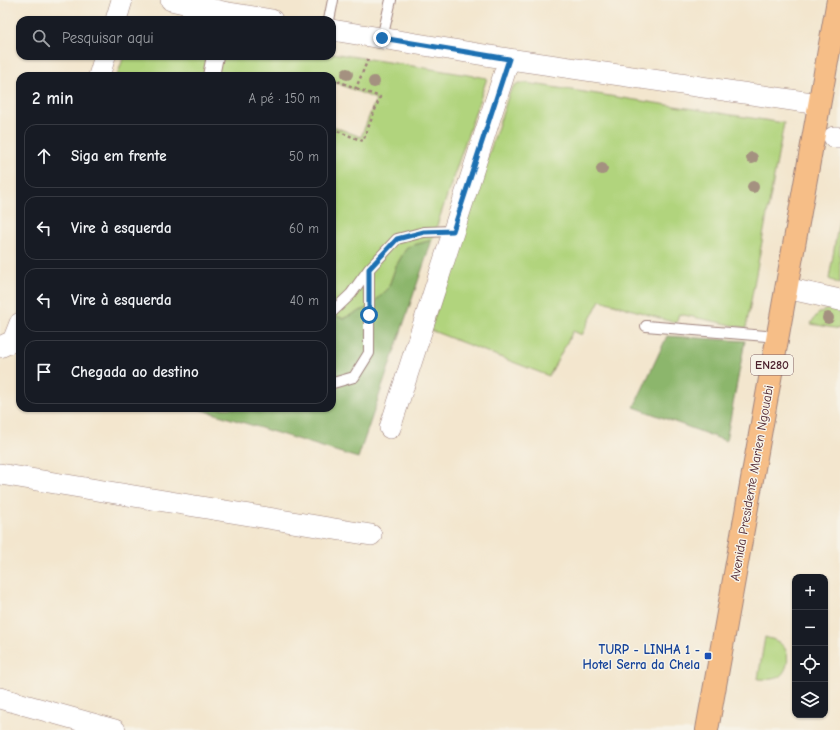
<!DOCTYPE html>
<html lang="pt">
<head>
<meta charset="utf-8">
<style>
  body { margin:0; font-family:"Comic Neue",sans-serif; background:#242831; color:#f1f3f6 }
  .controls { position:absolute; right:12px; bottom:12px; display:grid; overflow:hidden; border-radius:8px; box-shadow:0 1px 3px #0004 }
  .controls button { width:36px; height:36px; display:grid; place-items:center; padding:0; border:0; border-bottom:1px solid #363941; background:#171b24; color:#f1f3f6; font:20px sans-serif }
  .stop { position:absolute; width:12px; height:12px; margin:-9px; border:3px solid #1f6fb2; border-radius:50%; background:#fff }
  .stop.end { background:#1f6fb2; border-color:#fff; box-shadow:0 1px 4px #0008 }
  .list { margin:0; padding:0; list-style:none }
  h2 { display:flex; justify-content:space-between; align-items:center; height:52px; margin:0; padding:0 16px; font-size:17px }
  h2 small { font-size:13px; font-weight:400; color:#9ea1a6 }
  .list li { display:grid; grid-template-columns:26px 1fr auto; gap:12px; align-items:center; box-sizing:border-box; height:64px; margin:0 8px 8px; padding:0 8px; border:1px solid #363941; border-radius:12px }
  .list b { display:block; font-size:15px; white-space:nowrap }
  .list em { font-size:13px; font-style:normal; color:#9ea1a6 }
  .icon { flex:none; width:22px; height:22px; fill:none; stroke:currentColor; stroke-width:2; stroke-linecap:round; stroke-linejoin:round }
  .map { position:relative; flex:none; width:840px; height:730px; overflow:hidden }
  .search { position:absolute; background:#171b24; box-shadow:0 1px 3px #0004; left:16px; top:16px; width:320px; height:44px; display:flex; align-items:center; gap:10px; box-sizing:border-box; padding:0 14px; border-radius:12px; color:#9ea1a6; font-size:15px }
  .panel { position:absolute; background:#171b24; box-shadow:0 1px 3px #0004; left:16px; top:72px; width:320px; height:340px; border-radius:12px }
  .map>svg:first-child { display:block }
</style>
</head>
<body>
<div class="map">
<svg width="840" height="730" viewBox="0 0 840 730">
  <rect width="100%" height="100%" fill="#f7f3e8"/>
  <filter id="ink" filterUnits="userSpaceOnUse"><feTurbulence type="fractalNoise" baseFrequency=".025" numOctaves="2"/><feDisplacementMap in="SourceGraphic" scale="8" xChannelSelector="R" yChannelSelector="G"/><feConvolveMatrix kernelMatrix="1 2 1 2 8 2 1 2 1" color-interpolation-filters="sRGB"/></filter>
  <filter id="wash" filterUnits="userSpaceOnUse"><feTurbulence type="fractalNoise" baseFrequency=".012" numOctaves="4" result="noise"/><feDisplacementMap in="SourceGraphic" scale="16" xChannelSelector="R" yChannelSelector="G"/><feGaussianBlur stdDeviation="0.9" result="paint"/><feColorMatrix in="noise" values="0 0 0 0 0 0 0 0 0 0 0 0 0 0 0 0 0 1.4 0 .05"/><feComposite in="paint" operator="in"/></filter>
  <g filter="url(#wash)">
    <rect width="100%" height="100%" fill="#f3e6ce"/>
    <!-- green -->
    <path fill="#b1d47d" stroke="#7e7a54" d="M332,53L487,78L432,240L407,247L396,266L388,289L369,307L344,318L332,316V126L361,137L376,99L334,82L332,86V76H117L124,56H332Z
      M518,83H526L784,123L746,328L679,314L676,323L600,300L582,335L573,331L549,376L430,330L509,94L513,87Z
      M840,214V284L829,279Z
      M840,308V329L811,324C819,309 824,310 840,308Z
      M765,637C771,639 778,640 782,645C791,653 789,672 777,678C772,680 764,679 758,679Z"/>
    <!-- forest -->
    <path fill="#8cb66c" stroke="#6b6a4c" d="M432,240L358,458L196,408H332V316L344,318L369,307L388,289L396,266L407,247Z
      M667,336L745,341L726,441L634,407Z"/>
  </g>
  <g filter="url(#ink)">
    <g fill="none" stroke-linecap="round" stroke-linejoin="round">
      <!-- service casing -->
      <g stroke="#9e827c" stroke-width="12">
        <path id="service" d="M329,20L333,0
          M382,38L391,0
          M332,312L351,294L369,269L397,239L424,232L453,231
          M646,326L777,337
          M332,382L333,383L354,377L369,353V269"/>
      </g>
      <!-- pedestrian casing -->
      <g stroke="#9e827c" stroke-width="18">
        <path id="pedestrian" d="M211,76L215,56"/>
      </g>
      <!-- minor casing -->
      <g stroke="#9e827c" stroke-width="22">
        <path id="minor" d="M171,0L223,12L272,20
          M116,20L122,0
          M332,30L509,59L819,104
          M99,76L105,56
          M834,137H840
          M786,288L840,300
          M0,347L13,341L20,323
          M390,428L509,59
          M0,474L371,535
          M0,698L115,730"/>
      </g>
      <!-- primary casing -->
      <g stroke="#9e827c" stroke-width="24">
        <path id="primary" d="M707,730L838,0"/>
      </g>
      <!-- path -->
      <path stroke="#9e827c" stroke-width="2.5" stroke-dasharray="3 3" stroke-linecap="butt" d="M332,79L356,88L369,57
        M332,129L363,141L380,97L356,88L355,90"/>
      <!-- service -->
      <use href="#service" stroke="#fff" stroke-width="10"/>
      <!-- pedestrian -->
      <use href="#pedestrian" stroke="#fff" stroke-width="16"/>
      <!-- minor -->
      <use href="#minor" stroke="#fff" stroke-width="21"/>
      <!-- primary -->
      <use href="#primary" stroke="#f6be87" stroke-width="22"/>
    </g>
    <!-- trees -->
    <g fill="#a49180">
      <circle cx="347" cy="74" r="6"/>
      <circle cx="374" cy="82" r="6"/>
      <circle cx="752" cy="158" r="6"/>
      <circle cx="602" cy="169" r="6"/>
      <circle cx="753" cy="187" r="6"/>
      <circle cx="828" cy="318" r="6"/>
    </g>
  </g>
  <g fill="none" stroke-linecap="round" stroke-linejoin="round" filter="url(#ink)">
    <!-- route -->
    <path stroke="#1f6fb2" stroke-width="5" d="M369,315V269L397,239L424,232L453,231L509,59L382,38"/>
  </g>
  <!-- markers -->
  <rect fill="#1a4fb4" stroke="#f7f3e8" stroke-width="1.5" x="704" y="652" width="8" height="8" rx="2"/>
  <g text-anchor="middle" stroke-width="3" stroke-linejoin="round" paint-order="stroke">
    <!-- shield labels -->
    <rect fill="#f7f3e8" stroke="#7e5f64" stroke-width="1" x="751" y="355" width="42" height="20" rx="3"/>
    <g font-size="12" font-weight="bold" fill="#4a1f2b">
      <text x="772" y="369">EN280</text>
    </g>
    <!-- street labels -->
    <g font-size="13" fill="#4a1f2b" stroke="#f7f3e8">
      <text transform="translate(751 483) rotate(-80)" y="5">Avenida Presidente Marien Ngouabi</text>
    </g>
    <!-- transit labels -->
    <g font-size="13" font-weight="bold" fill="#164399" stroke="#f7f3e8" text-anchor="end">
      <text x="700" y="654">TURP - LINHA 1 -<tspan x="700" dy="15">Hotel Serra da Chela</tspan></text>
    </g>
  </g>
</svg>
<div class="controls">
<button>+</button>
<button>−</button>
<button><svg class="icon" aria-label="locate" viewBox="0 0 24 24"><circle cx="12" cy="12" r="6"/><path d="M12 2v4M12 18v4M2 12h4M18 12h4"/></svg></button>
<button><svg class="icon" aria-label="layers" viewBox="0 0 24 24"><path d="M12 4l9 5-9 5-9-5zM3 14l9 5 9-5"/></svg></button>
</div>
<div class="stop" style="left:369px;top:315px"></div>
<div class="stop end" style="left:382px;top:38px"></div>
<div class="search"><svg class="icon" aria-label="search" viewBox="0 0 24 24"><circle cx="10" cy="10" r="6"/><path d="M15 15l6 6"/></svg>Pesquisar aqui</div>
<section class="panel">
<h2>2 min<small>A pé · 150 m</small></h2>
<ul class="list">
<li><svg class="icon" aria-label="ahead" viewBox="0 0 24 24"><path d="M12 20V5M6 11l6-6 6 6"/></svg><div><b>Siga em frente</b></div><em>50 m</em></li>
<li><svg class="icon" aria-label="left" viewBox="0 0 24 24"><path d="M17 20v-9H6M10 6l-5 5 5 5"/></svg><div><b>Vire à esquerda</b></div><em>60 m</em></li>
<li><svg class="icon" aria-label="left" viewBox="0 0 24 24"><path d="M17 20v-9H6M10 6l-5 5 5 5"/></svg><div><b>Vire à esquerda</b></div><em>40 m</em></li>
<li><svg class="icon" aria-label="arrive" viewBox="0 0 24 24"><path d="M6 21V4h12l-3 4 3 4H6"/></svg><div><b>Chegada ao destino</b></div></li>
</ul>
</section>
</div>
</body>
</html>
